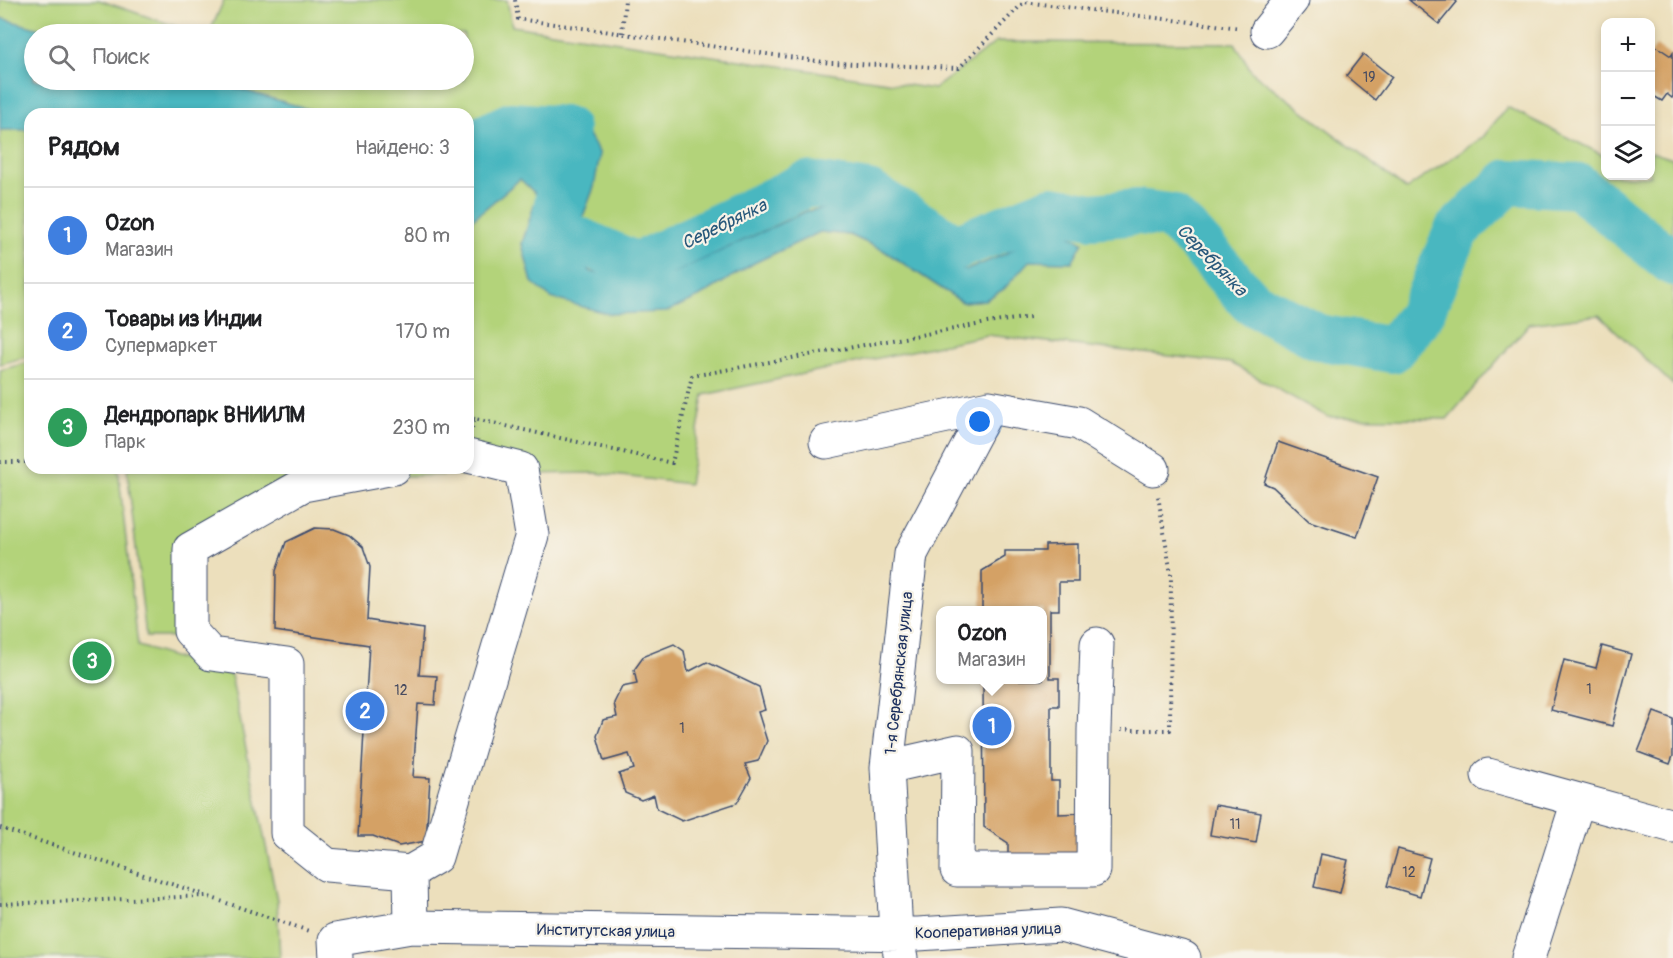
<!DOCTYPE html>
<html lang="ru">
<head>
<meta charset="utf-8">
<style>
  body { margin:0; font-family:Pangolin,sans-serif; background:#f6f6f6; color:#202124 }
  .controls { position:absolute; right:18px; top:18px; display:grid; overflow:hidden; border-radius:12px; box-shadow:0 3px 9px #0003 }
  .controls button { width:54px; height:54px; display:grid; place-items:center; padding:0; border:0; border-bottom:2px solid #e0e0e0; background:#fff; color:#202124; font:30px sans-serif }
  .you { position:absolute; left:980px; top:422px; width:21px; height:21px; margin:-15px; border:4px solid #fff; border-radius:50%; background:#1a73e8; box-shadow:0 0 0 9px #1a73e833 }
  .badge { display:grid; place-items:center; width:39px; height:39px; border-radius:50%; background:#c8321e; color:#fff; font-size:20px; font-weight:700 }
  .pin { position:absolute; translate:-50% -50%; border:3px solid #fff; box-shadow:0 2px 6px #0006 }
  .popup { position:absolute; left:936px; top:606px; width:111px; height:78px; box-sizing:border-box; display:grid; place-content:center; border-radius:12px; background:#fff; filter:drop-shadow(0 2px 4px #0005); font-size:20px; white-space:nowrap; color:#757577 }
  .popup b { font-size:22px; color:#202124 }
  .popup::after { content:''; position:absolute; left:50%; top:100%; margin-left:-12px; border:12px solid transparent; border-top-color:#fff }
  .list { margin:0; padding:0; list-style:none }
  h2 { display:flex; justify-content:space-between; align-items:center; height:78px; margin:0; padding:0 24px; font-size:26px }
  h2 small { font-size:20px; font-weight:400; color:#757577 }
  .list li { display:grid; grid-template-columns:39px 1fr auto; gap:18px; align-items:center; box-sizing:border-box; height:96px; padding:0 24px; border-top:2px solid #e0e0e0 }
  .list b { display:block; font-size:22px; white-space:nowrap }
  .list p { margin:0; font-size:20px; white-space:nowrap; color:#757577 }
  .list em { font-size:20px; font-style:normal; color:#757577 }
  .icon { flex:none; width:33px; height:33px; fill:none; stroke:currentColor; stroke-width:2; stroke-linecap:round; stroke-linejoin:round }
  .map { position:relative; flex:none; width:1673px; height:958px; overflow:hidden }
  .search { position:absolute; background:#fff; box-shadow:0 3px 9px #0003; left:24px; top:24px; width:450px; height:66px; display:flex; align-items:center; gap:15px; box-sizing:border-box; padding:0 21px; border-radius:33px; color:#757577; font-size:22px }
  .panel { position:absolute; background:#fff; box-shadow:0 3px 9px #0003; left:24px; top:108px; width:450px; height:366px; border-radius:18px }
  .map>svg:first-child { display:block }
</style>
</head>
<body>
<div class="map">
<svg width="1673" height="958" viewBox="0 0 1673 958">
  <rect width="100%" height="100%" fill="#f7f3e8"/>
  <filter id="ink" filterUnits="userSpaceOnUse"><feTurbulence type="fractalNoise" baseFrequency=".0167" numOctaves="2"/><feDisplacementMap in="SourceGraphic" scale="12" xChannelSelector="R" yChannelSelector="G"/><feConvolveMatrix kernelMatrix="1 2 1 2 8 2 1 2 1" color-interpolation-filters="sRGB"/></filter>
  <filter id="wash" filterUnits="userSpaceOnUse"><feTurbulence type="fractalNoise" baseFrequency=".008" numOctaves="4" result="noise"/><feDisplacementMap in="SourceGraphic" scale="24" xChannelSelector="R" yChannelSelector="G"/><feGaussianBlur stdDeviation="1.35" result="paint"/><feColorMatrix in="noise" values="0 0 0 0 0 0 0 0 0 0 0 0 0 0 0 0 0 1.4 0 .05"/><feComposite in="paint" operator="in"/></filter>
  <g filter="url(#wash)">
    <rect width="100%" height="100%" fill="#ecdfbc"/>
    <!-- green -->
    <path fill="#b3d37a" stroke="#67816c" stroke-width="1.5" d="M0,0H99L198,34H57L0,18Z
      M224,0H507L512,26L934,89L996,42L1235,43L1252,72L1406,189L1483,137L1507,107L1605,156L1606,176H1650L1651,152L1673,159V385L1599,315L1529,324L1447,419L1328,417L1231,363L987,335L704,395L689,484L596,473L395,476L305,490L183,559L177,637H146L127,468H468V223L520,179L537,195L522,244L532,282L699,297L754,263L820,232L850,235L883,250L962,302L985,300L1004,289L1028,261L1072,262L1046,228L1005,254L967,270L947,264L885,219L831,208L807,211L673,273L624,275L591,272L572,245L594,187L541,121L468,161V114H325L208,80H464V34H209Z
      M29,129L30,356L0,364V130Z
      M30,362V468H118L138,646L231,675L277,900L280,958H0V370Z"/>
    <!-- water -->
    <path fill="#48b7c0" stroke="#32738f" stroke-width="1.5" d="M0,18L57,34H34V80H208L325,114H30V130H0Z
      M541,121L582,125L600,154L594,187L572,245L591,272L624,275L673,273L807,211L831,208L885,219L947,264L967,270L1005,254L1046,228L1064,232L1083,242L1072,262L1029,261L1004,289L985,300L962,302L883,250L850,235L820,232L754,263L699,297L666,312L609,314L551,298L532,282L522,244L537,195L520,179L468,223V161Z"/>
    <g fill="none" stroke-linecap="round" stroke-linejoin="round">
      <!-- river -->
      <path stroke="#48b7c0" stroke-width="46" d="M468,145L511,125L566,129L554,229L637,265L807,184L869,193L956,247L1052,209L1092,216L1138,212L1170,216L1195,239L1251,302L1318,337L1392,350L1420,316L1457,230L1508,182L1578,186L1673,263"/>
    </g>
    <g id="blocks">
      <!-- building -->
      <path fill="#d4a165" d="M1409,0H1455L1457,2L1439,24Z
        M1656,46L1671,56L1673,53V96L1672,98L1667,94L1662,101L1650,94V54Z
        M1363,54L1392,77L1375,100L1346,76Z
        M1278,442L1378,477L1357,537L1309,521L1273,487L1264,483Z
        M315,528L334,529L349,535L363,547L370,567L367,620L423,629L419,675L437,676L435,705L418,704L413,777L430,778L426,841L399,846L373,836H358L369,645L275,631L276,571L286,542Z
        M1078,544V582H1059V610H1050V678H1059V706H1051V781H1059V814L1083,813V859L1008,855V843L984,827L983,680H1043V610H982V571L1005,557V551H1045V545Z
        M674,644L684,651L688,672L707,662L759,687L765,710L758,712L767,741L758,761L745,764L751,778L737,803L682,821L657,809L654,795L641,800L625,793L619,774L634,769L629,754L604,761L597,736L603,720L617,717L614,703L622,687L637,684L634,670L644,656Z
        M1602,646L1631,654L1612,726L1551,710L1564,660L1596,668Z
        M1654,712L1673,719V756L1670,764L1638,752Z
        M1215,805L1261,813L1256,843L1210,835Z
        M1398,849L1430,858L1420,896L1387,886Z
        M1321,854L1348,860L1340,893L1314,887Z"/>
    </g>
  </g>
  <g filter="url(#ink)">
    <use href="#blocks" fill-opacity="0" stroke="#3a496c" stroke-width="1.5"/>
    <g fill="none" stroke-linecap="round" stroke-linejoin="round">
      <!-- minor casing -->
      <g stroke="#3a496c" stroke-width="35">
        <path id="minor" d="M1267,31L1292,0
          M826,442L989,407L1079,423L1153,469
          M394,468L303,485L190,549V631L211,654L287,664V833L327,865L410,872L436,857L532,535L521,469L468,456
          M887,767L958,751L957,870H1093L1094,730L1097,644
          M1488,775L1673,826
          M410,872L411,927
          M336,958L335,940L411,927L918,934L1061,925L1184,958
          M901,958L896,933L887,767L911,554L989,407
          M1528,958L1578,801"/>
      </g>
      <!-- path -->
      <path stroke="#3a496c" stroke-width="4" stroke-dasharray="1.5 4.5" stroke-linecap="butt" d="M515,0L518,19L831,63L959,68L1024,2L1240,28
        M622,33L625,0
        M468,418L475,419
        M472,428L475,419L672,463L692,376L987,323L1030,317
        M0,462H30
        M1121,730H1170L1171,574L1158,496
        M0,828L202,894
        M0,904L206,896L309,931"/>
      <!-- minor -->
      <use href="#minor" stroke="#fff" stroke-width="33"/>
    </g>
  </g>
  <g text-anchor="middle" stroke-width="4.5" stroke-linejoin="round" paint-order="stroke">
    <!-- number labels -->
    <g font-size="14" fill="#494c60">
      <text x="1369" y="82">19</text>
      <text x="1589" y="694">1</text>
      <text x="401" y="695">12</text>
      <text x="682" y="733">1</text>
      <text x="1235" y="829">11</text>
      <text x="1409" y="877">12</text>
    </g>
    <!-- street labels -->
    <g font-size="16" fill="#1b2f5e" stroke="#f7f3e8">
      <text transform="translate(898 673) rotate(-84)" y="6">1-я Серебрянская улица</text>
      <text transform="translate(606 930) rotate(1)" y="6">Институтская улица</text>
      <text transform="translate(988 930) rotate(-2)" y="6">Кооперативная улица</text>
    </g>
    <!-- water labels -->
    <g font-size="18" font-style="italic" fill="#28587b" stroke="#f7f3e8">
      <text transform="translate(724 224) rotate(-26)" y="6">Серебрянка</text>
      <text transform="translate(1212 260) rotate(46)" y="6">Серебрянка</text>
    </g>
  </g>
</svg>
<div class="controls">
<button>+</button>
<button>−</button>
<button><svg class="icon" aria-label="layers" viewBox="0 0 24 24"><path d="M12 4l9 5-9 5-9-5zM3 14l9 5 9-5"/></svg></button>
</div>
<div class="you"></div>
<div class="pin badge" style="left:992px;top:726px;background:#3f7fe0">1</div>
<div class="popup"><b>Ozon</b>Магазин</div>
<div class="pin badge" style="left:365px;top:711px;background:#3f7fe0">2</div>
<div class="pin badge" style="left:92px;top:661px;background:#2e9e5b">3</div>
<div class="search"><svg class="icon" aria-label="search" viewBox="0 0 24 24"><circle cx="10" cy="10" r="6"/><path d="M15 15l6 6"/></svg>Поиск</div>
<section class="panel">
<h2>Рядом<small>Найдено: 3</small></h2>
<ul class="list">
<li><span class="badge" style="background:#3f7fe0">1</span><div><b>Ozon</b><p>Магазин</p></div><em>80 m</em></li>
<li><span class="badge" style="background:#3f7fe0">2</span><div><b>Товары из Индии</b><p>Супермаркет</p></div><em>170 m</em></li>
<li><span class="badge" style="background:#2e9e5b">3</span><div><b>Дендропарк ВНИИЛМ</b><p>Парк</p></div><em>230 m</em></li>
</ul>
</section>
</div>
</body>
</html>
